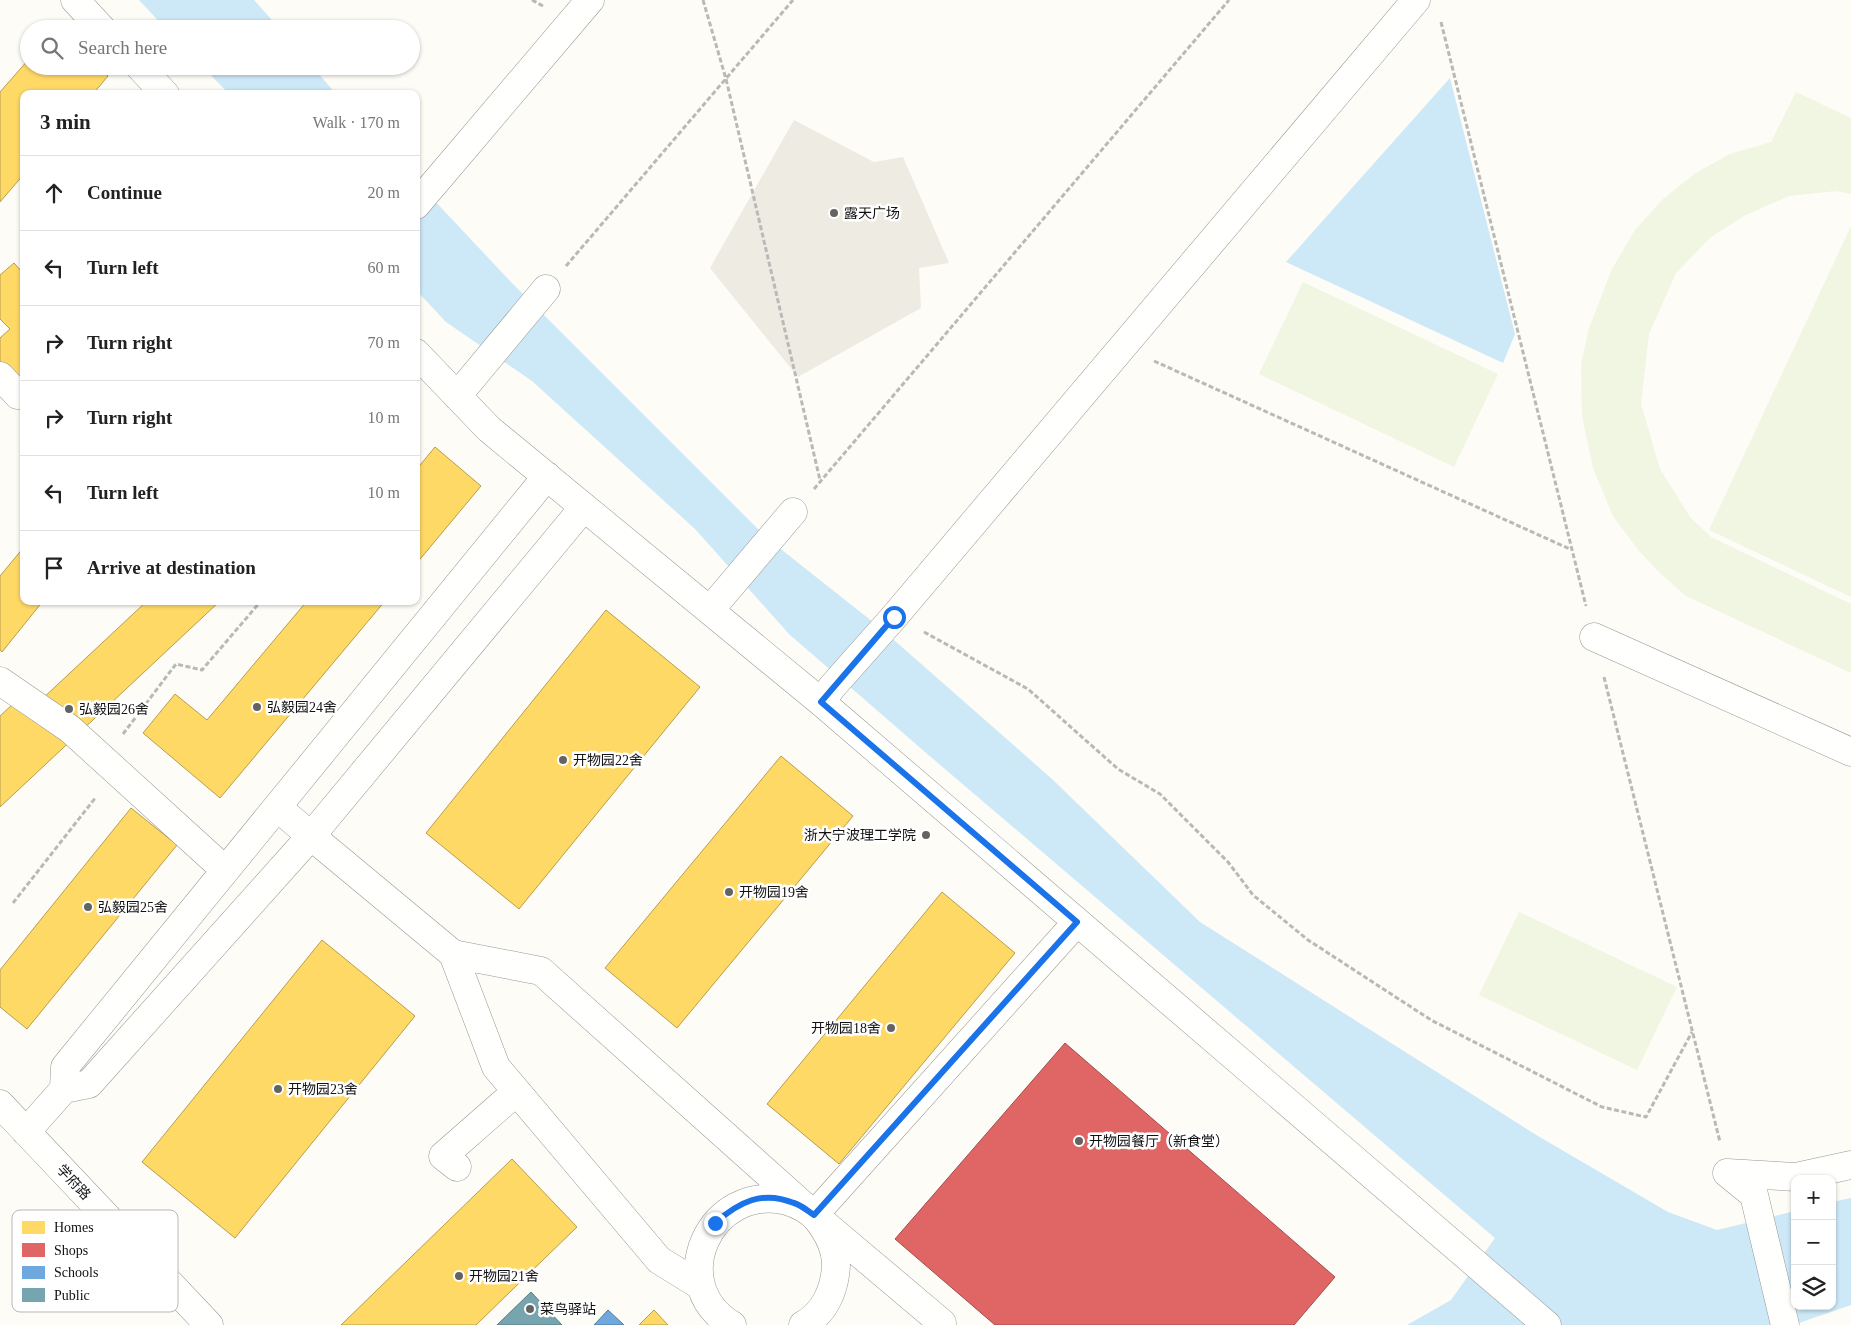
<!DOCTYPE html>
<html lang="en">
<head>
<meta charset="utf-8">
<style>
  body { margin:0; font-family:"Times New Roman","Noto Sans SC",serif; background:#f6f6f6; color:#222 }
  .controls { position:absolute; right:15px; bottom:15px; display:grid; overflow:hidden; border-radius:10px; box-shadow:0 1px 4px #0004 }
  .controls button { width:45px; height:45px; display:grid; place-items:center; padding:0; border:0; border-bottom:1px solid #e0e0e0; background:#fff; color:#222; font:25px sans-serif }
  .stop { position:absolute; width:15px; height:15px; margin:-11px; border:4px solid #1a73e8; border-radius:50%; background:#fff }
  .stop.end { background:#1a73e8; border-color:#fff; box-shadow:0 1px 5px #0008 }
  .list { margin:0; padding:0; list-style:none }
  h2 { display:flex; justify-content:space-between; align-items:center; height:65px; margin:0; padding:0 20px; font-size:21px }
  h2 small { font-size:16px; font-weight:400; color:#767676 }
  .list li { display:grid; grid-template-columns:32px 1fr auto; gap:15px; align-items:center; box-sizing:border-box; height:75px; padding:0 20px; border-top:1px solid #e0e0e0 }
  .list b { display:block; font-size:19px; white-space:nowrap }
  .list em { font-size:16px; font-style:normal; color:#767676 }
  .icon { flex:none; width:28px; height:28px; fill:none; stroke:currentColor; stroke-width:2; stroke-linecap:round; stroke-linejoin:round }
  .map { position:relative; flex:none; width:1851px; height:1325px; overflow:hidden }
  .search { position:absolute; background:#fff; box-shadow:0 1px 4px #0004; left:20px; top:20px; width:400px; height:55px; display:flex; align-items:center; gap:12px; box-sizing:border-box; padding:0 18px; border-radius:28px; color:#767676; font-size:19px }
  .panel { position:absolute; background:#fff; box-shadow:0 1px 4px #0004; left:20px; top:90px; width:400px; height:515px; border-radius:10px }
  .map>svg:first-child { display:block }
</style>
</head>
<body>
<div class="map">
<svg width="1851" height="1325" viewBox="0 0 1851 1325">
  <rect width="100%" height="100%" fill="#fdfcf7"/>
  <!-- pitch -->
  <path fill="#f0f6e1" d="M1796,92L1851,118V194L1836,191L1789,196L1744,216L1711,237L1676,273L1649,334L1641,404L1660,469L1690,517L1711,537L1851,604V673L1686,596L1661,574L1639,551L1613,516L1593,468L1582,416L1581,364L1589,328L1612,269L1635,230L1662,200L1694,174L1730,154L1771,142Z
    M1851,226V597L1709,530Z
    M1303,282L1498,374L1454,467L1259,374Z
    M1519,912L1677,987L1637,1070L1479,995Z"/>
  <!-- plaza -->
  <path fill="#edebe2" d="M794,120L874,162L903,157L949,263L919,268L921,308L798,377L710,268Z"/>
  <!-- water -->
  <path fill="#cde8f7" d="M139,0H254L280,29H166Z
    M202,66H312L336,94H229Z
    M1450,78L1515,334L1503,363L1286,262Z
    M416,181L510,281L768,539L878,626L1052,779L1200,922L1538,1136L1668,1212L1717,1230L1795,1211V1306H1832V1202L1851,1198V1305L1793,1325H1407L1451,1300L1495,1238L925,752L789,634L695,529L532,381L446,322L416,290Z"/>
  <!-- homes -->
  <path fill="#ffd966" stroke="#b89d4c" d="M29,59V66H96L108,76L93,94H24V174L0,202V92Z
    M14,263L24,274V372L0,395V338L10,329L0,319V275Z
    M435,447L481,486L416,564V470Z
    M24,547V601H43L2,652L0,650V576Z
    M147,601H220L0,807V716L14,703L25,715Z
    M307,601H385L220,798L143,733L175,694L207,720Z
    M606,610L700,687L519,909L426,833Z
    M781,756L853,816L677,1028L605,968Z
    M131,808L177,845L27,1029L0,1007V970Z
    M942,892L1015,953L839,1164L767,1104Z
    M322,940L415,1016L235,1238L142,1162Z
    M512,1159L577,1227L476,1325H341Z
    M654,1310L668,1325H639Z"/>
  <!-- shops -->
  <path fill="#e06666" stroke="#a24c4c" d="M1065,1043L1335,1277L1294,1325H995L895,1239Z"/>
  <!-- schools -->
  <path fill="#6fa8dc" stroke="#537b9f" d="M608,1310L624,1325H594Z"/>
  <!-- public -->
  <path fill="#76a5af" stroke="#587980" d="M531,1292L562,1325H497Z"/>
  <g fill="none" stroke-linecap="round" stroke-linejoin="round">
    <!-- minor casing -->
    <g stroke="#979795" stroke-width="29">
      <path id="minor" d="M75,0L102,29
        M1416,0L894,617L832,687L821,702L1547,1325
        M139,66L165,94
        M416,205L590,0
        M416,353L489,429L821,702
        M0,376L18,395H24
        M457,396L546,289
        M584,507L311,836L453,954L496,1067L659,1260L701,1286
        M710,610L793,512
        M1594,637L1851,752
        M0,681L70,729L225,870
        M277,807L311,836L89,1084L64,1089L65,1067L547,476
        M453,954L541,971L814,1215
        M0,1104L209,1325
        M26,1132L64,1089
        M457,1167L443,1156L516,1092
        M1727,1173L1754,1195L1785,1325
        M1727,1173L1796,1177L1851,1165
        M732,1325C664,1284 710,1182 787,1201C798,1204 811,1211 818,1220C828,1233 836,1248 836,1265C835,1289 825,1313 803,1325
        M940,1325L942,1323L814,1215L1077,922"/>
    </g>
    <!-- path -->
    <path stroke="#b9b9b8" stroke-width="3" stroke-dasharray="5 2.5" stroke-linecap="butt" d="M532,0L543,6
      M703,0L726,79L820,480
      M1441,22L1586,606
      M566,266L793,0
      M1154,361L1572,550
      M814,489L1229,0
      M924,632L1028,689L1118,769L1160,794L1228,862L1253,895L1308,940L1431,1020L1602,1107L1646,1117L1692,1032
      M1604,677L1720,1142
      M123,734L176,664L202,670L261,601
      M13,903L96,797"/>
    <!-- minor -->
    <use href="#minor" stroke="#fffffe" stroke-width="28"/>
  </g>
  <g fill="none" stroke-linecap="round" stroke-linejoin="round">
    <!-- route -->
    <path stroke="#1a73e8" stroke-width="6" d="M715,1223C739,1202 762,1190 794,1203C801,1205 808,1211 814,1215L1077,922L821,702L894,617"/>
  </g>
  <!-- markers -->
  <g fill="#646362" stroke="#fff" stroke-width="2">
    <circle cx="834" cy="213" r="5"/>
    <circle cx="257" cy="707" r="5"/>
    <circle cx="69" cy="709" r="5"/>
    <circle cx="563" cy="760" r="5"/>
    <circle cx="926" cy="835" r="5"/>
    <circle cx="729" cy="892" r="5"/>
    <circle cx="88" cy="907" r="5"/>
    <circle cx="891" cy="1028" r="5"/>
    <circle cx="278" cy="1089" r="5"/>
    <circle cx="1079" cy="1141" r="5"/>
    <circle cx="459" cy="1276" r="5"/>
    <circle cx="530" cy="1309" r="5"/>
  </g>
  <g text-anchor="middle" stroke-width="5" stroke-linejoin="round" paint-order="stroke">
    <!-- poi labels -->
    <g font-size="14" fill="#111" stroke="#fff" text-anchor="start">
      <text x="844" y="218">露天广场</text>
      <text x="267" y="712">弘毅园24舍</text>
      <text x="79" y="714">弘毅园26舍</text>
      <text x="573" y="765">开物园22舍</text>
      <text x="916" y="840" text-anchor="end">浙大宁波理工学院</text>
      <text x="739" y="897">开物园19舍</text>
      <text x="98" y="912">弘毅园25舍</text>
      <text x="881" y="1033" text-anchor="end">开物园18舍</text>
      <text x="288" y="1094">开物园23舍</text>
      <text x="1089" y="1146">开物园餐厅（新食堂）</text>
      <text x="469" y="1281">开物园21舍</text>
      <text x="540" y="1314">菜鸟驿站</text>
    </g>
    <!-- street labels -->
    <g font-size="14" fill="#111" stroke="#fff">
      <text transform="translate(74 1182) rotate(47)" y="5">学府路</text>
    </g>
  </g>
  <!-- legend -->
  <rect x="12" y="1210" width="166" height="102" rx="8" fill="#fff" stroke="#b8b8b8" stroke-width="1"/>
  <rect x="22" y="1221" width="23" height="13" fill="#ffd966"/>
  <rect x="22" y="1243" width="23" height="14" fill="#e06666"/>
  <rect x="22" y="1266" width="23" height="13" fill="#6fa8dc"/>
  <rect x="22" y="1288" width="23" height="14" fill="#76a5af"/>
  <g font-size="14" fill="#111">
    <text x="54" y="1232">Homes</text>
    <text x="54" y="1255">Shops</text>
    <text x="54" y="1277">Schools</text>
    <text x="54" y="1300">Public</text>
  </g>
</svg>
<div class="controls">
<button>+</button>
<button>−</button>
<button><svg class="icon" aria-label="layers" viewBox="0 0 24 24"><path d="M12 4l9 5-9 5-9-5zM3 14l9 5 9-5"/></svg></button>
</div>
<div class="stop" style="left:894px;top:617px"></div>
<div class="stop end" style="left:715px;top:1223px"></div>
<div class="search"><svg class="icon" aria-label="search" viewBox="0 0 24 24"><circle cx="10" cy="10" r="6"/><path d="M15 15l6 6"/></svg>Search here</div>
<section class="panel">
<h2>3 min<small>Walk · 170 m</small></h2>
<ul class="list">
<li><svg class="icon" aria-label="ahead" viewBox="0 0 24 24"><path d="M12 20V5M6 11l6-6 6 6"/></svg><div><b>Continue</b></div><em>20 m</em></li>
<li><svg class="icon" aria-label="left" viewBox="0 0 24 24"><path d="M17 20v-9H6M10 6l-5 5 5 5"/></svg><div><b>Turn left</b></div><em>60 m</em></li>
<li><svg class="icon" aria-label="right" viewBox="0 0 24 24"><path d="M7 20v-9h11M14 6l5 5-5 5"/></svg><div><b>Turn right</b></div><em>70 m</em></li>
<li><svg class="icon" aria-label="right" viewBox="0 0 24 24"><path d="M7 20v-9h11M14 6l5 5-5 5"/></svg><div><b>Turn right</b></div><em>10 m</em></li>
<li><svg class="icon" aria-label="left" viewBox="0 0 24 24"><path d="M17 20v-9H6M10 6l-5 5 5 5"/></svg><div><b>Turn left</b></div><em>10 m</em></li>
<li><svg class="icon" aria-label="arrive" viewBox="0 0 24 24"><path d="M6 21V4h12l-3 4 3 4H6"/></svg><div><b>Arrive at destination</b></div></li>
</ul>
</section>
</div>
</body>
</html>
